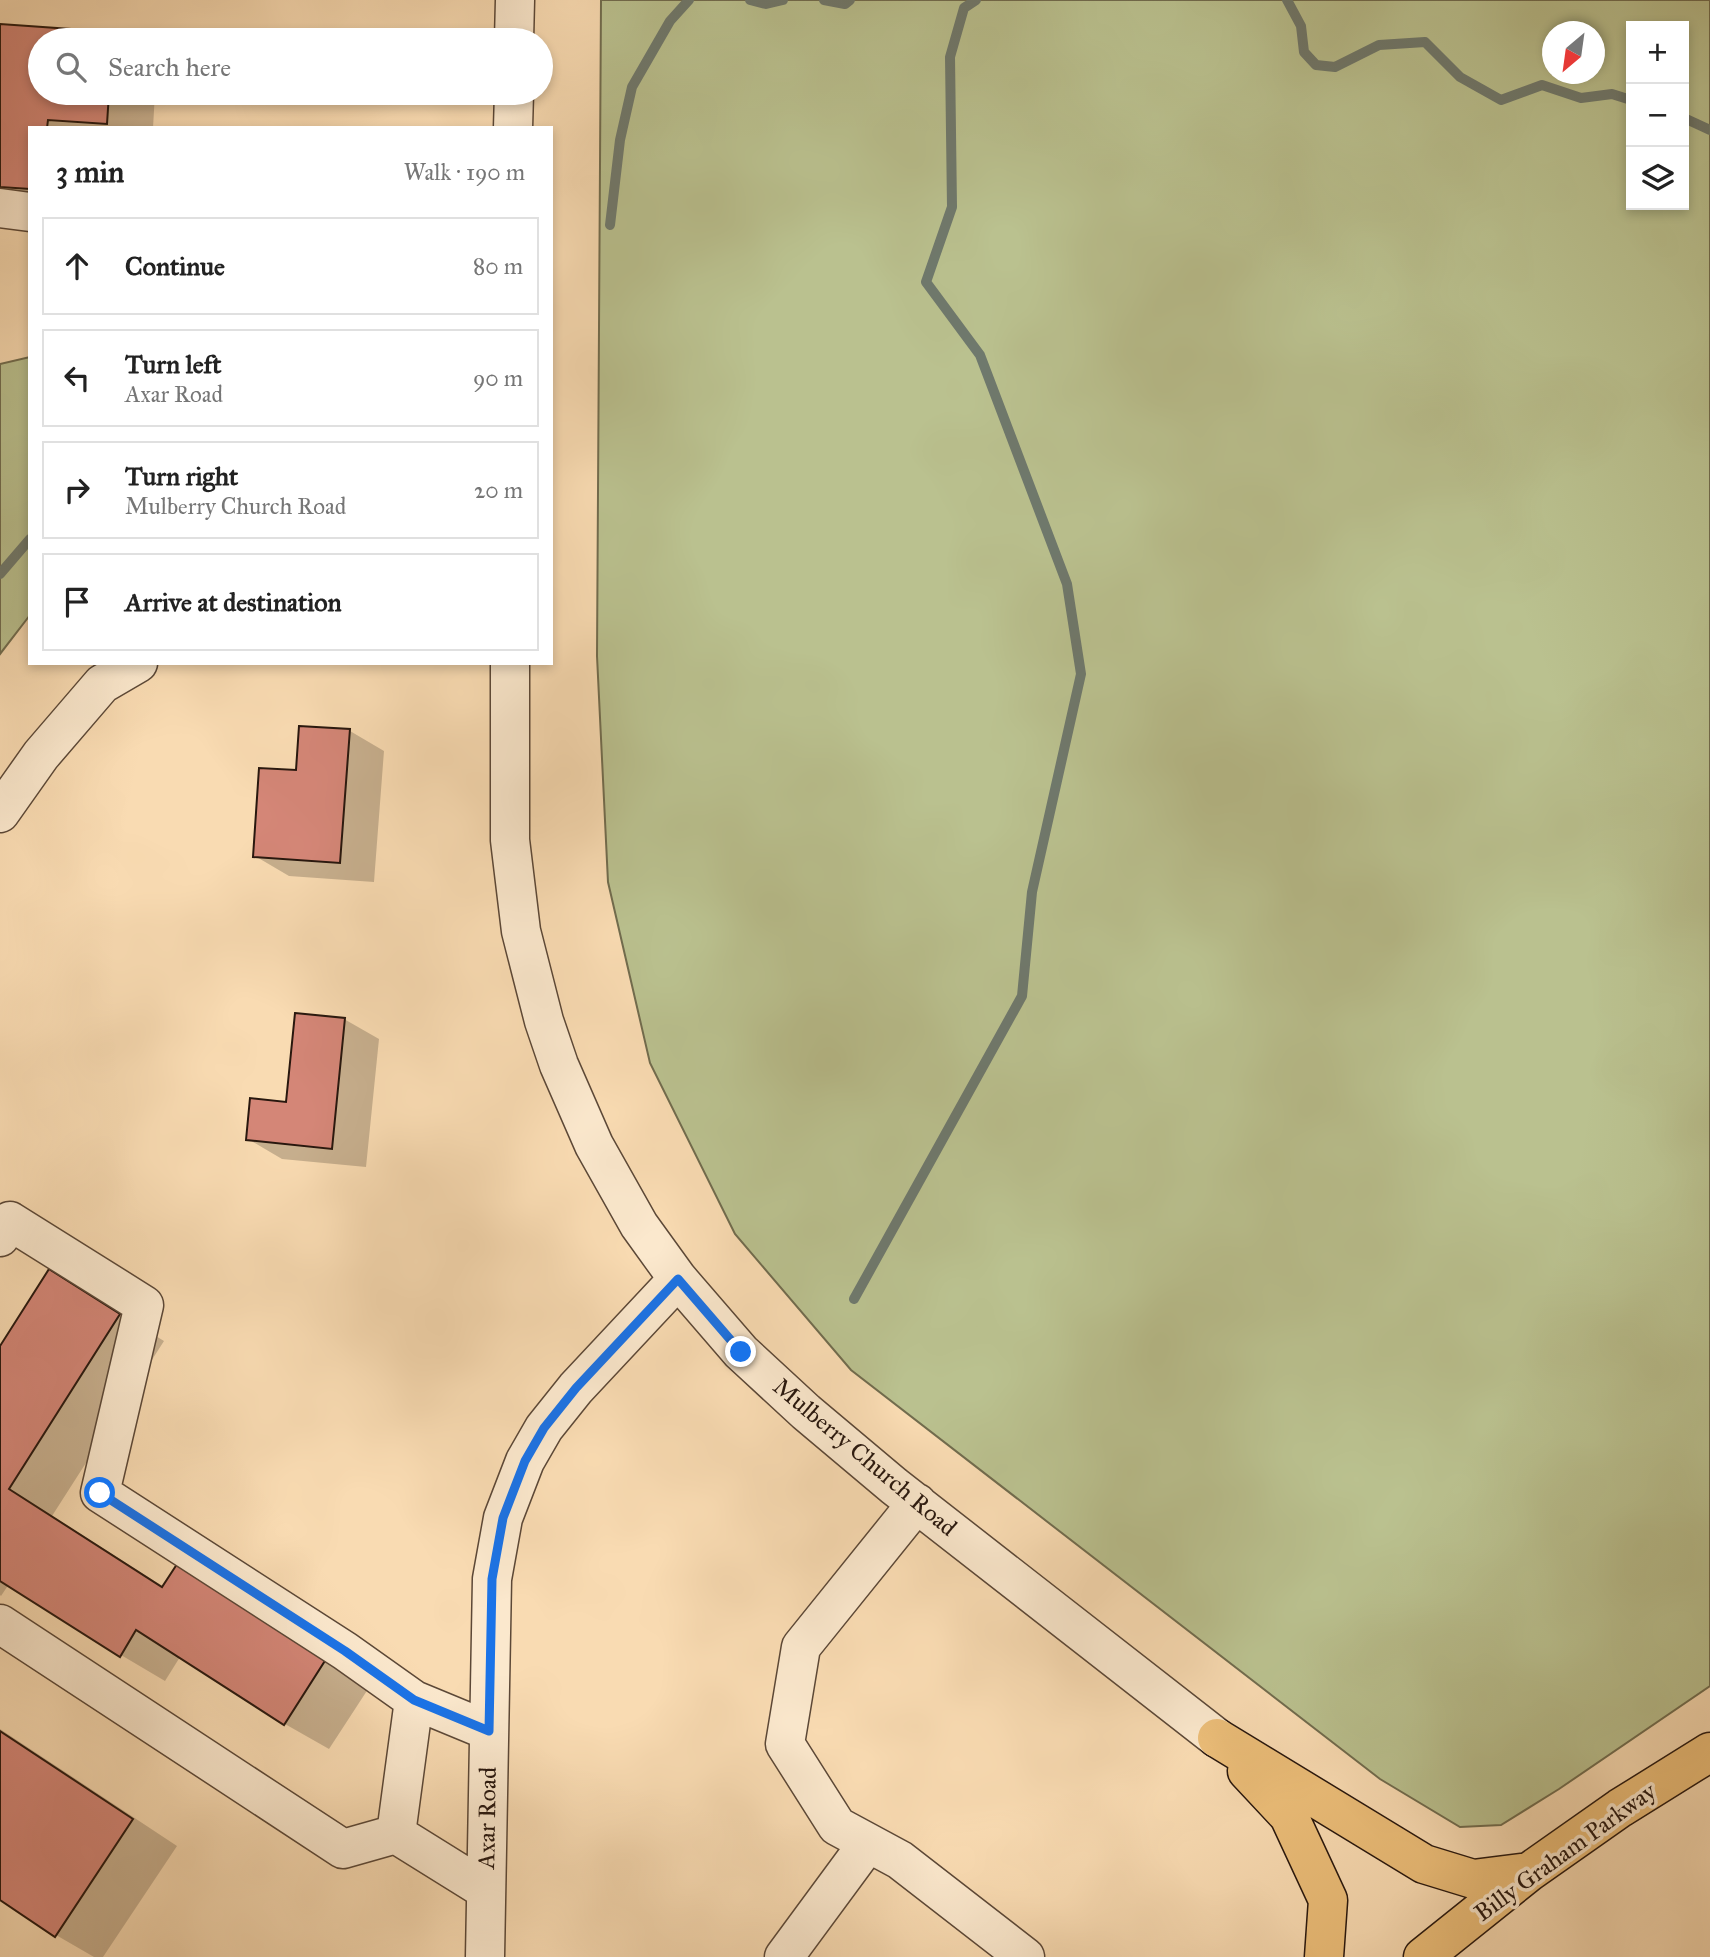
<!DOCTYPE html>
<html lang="en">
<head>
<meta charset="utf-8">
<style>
  body { margin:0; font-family:"IM FELL Great Primer",serif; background:#f6f6f6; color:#222 }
  .controls { position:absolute; right:21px; top:21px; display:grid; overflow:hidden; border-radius:0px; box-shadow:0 4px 10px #0003 }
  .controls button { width:63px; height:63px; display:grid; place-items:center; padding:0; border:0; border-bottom:2px solid #e0e0e0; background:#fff; color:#222; font:35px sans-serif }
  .compass { position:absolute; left:1542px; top:21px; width:63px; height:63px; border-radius:50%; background:#fff; box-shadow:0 4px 10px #0003; rotate:209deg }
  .stop { position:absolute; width:21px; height:21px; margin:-16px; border:5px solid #1a73e8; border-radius:50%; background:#fff }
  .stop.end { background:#1a73e8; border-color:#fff; box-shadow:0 2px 7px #0008 }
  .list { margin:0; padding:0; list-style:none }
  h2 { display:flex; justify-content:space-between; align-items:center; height:91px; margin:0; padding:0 28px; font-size:30px }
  h2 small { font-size:23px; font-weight:400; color:#767676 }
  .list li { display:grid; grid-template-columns:46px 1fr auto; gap:21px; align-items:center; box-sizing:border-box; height:98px; margin:0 14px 14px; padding:0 14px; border:2px solid #e0e0e0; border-radius:0px }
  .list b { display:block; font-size:26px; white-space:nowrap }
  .list p { margin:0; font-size:23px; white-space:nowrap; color:#767676 }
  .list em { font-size:23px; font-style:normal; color:#767676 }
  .icon { flex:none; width:38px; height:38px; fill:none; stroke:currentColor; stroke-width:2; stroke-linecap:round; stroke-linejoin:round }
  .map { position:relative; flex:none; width:1710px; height:1957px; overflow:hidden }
  .search { position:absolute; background:#fff; box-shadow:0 4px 10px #0003; left:28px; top:28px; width:525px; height:77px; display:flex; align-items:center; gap:18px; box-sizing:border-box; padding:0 24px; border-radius:38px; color:#767676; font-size:26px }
  .panel { position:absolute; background:#fff; box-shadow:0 4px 10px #0003; left:28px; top:126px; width:525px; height:539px; border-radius:0px }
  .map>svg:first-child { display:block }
</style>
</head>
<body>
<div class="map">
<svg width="1710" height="1957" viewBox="0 0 1710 1957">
  <rect width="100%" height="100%" fill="#f9dbb2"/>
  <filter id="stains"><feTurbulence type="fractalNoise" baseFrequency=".00286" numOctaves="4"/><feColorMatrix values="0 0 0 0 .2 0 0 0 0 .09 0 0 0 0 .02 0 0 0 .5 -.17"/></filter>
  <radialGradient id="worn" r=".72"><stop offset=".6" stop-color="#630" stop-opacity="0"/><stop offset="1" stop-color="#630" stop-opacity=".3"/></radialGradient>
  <!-- green -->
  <path fill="#bac18f" stroke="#716c4e" stroke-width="2" fill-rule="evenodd" d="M601,0H1710V1686L1559,1789L1501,1825L1460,1827L1380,1779L851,1370L735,1234L650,1063L608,882L597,656ZM1631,26H1684V205H1631ZM1552,32H1594V74H1552Z
    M30,357V615L0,654V364Z"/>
  <!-- shadow -->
  <path fill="#0003" d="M0,26L112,34L123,40H40V93H155L153,128H30V208L0,191Z
    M350,731L384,751L374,882L289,876L255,856L298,772Z
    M344,1019L379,1039L366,1167L282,1159L248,1139L288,1104Z
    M49,1271L164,1341L52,1516L164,1587L180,1563L372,1683L329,1749L285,1724L180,1657L165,1681L121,1655L9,1584L1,1596L0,1595V1349Z
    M0,1729L177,1846L103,1957H94L56,1935L0,1898Z"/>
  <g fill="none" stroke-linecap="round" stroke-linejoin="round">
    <!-- stream -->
    <path stroke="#6f796d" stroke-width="10" d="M750,0L766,4L783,0
      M824,0L845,4L850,0
      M1287,0L1301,26L1304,52L1316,65L1335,67L1379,45L1425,42L1460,77L1501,100L1542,85L1581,98L1612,94L1631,100
      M1684,118L1710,130
      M610,225L620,140L632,87L670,21L689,0
      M0,574L30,539
      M854,1299L1022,996L1032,892L1081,674L1067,584L980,355L926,282L952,207L950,57L964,8L976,0"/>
  </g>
  <!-- building -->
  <path fill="#d48677" stroke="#28170e" stroke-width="2" d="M0,24L113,32L112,40H40V93H109L107,124L48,120L47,128H30V189L0,187Z
    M299,726L350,729L340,863L253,857L259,768L296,770Z
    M295,1013L345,1018L332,1149L246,1140L250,1098L286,1102Z
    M49,1269L120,1314L9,1489L162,1587L179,1561L328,1656L284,1725L136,1630L120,1657L0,1581V1346Z
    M0,1731L133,1819L55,1937L0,1900Z"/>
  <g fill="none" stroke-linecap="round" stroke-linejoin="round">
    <!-- minor casing -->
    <g stroke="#5c4837" stroke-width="41">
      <path id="minor" d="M514,40L515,0
        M513,128L514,93
        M0,208L30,212
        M510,663V840L521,931L544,1021L559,1065L594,1145L639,1225L678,1279L741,1352L806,1412L894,1486L1217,1738
        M0,813L41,755L102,684L138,663
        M0,1237L10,1221L144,1305L100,1493L345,1651L414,1700L489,1731
        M917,1503L801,1647L785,1744L837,1826L900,1860L1025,1957
        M0,1624L343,1849L396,1834L486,1890
        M396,1834L414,1700
        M485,1957L492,1579L503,1518L525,1461L544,1428L576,1388L678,1279
        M784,1957L868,1843"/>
    </g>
    <!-- highway casing -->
    <g stroke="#28170e" stroke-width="41">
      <path id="highway" d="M1217,1738L1424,1864L1473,1879L1529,1872
        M1247,1771L1289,1816L1328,1900L1324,1957
        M1423,1957L1529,1872L1620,1808L1710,1752"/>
    </g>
    <!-- minor -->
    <use href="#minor" stroke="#fbe8cd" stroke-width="38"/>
    <!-- highway -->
    <use href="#highway" stroke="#ecbe79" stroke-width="38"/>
  </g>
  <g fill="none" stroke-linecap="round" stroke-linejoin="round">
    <!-- route -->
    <path stroke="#1a73e8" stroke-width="9" d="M100,1493L345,1651L414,1700L489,1731L492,1579L503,1518L525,1461L544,1428L576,1388L678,1279L741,1352"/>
  </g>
  <g text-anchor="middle" stroke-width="7" stroke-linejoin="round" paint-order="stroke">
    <!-- street labels -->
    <g font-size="24" fill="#28170e" stroke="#fbe8cd">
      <text transform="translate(865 1457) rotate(40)" y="8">Mulberry Church Road</text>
      <text transform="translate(487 1818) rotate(-89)" y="8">Axar Road</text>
      <text transform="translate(1565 1852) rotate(-36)" y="8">Billy Graham Parkway</text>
    </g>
  </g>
  <rect width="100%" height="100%" filter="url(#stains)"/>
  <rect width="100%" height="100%" fill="url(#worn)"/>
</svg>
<div class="controls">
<button>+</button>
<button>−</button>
<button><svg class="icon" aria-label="layers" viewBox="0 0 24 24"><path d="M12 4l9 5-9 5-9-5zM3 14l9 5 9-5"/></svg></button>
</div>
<svg class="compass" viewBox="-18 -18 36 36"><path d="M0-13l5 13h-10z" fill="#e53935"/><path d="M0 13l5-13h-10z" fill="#767676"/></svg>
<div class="stop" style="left:100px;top:1493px"></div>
<div class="stop end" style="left:741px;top:1352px"></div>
<div class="search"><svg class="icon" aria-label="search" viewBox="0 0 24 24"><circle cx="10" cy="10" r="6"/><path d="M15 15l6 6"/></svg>Search here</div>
<section class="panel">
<h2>3 min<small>Walk · 190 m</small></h2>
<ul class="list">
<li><svg class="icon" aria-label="ahead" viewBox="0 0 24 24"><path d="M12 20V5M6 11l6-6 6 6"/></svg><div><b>Continue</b></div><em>80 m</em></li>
<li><svg class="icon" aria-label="left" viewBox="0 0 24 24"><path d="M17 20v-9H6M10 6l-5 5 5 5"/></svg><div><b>Turn left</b><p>Axar Road</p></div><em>90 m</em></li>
<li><svg class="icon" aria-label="right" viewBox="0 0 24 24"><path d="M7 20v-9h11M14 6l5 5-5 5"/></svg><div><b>Turn right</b><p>Mulberry Church Road</p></div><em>20 m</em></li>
<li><svg class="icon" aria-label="arrive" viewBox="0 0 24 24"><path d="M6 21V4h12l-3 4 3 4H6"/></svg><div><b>Arrive at destination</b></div></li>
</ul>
</section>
</div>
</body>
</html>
